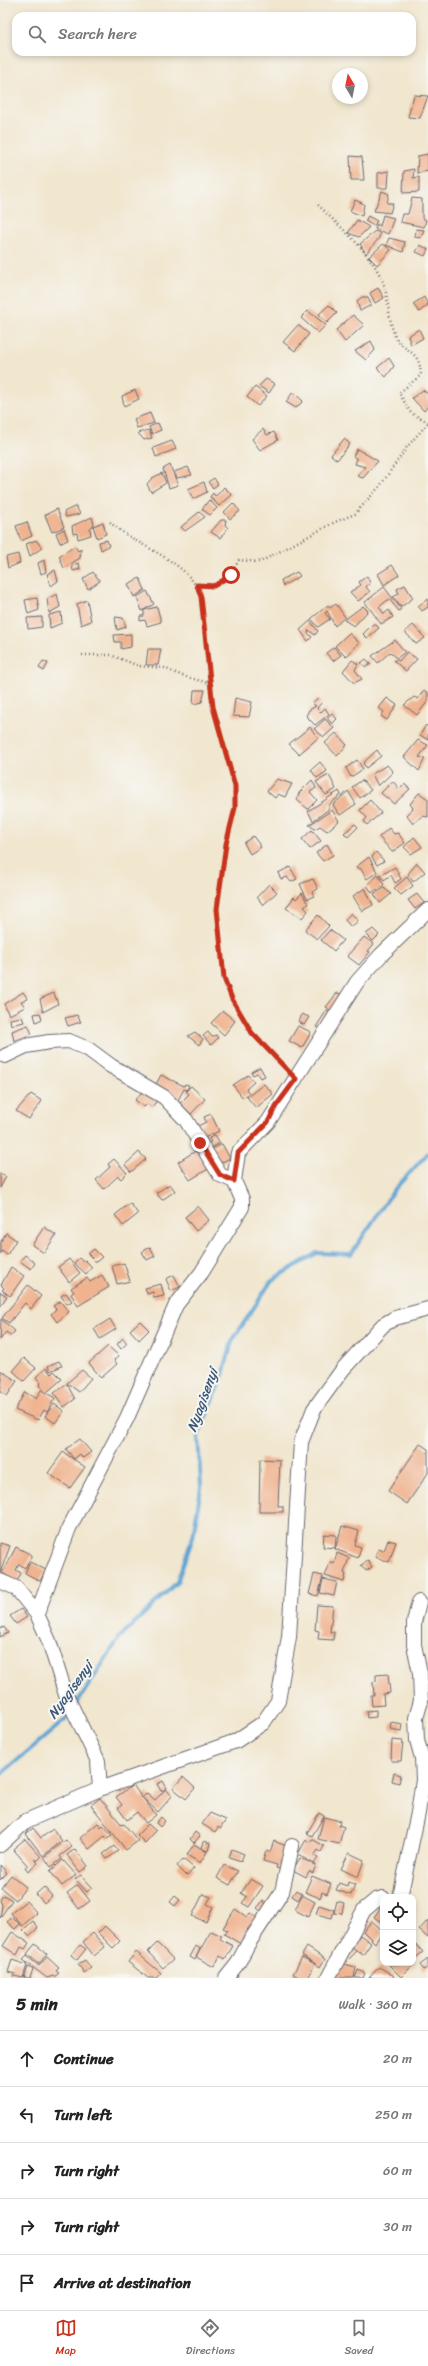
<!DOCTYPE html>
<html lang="en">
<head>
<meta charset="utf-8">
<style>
  body { margin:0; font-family:Sriracha,sans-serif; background:#f6f6f6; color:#222 }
  .controls { position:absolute; right:12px; bottom:12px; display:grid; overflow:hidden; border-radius:8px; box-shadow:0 2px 6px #0003 }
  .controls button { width:36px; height:36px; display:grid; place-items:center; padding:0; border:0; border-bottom:1px solid #e0e0e0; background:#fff; color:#222; font:20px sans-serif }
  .compass { position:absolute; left:332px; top:68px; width:36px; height:36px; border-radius:50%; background:#fff; box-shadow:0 2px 6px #0003; rotate:350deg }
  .stop { position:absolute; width:12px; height:12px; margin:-9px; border:3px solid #c8321e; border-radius:50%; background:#fff }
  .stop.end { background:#c8321e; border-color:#fff; box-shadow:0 1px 4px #0008 }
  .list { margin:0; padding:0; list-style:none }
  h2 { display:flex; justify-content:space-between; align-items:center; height:52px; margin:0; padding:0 16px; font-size:17px }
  h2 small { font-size:13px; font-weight:400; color:#767676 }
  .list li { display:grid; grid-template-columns:26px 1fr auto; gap:12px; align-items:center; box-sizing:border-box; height:56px; padding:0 16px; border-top:1px solid #e0e0e0 }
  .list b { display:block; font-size:15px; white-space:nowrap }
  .list em { font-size:13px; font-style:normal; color:#767676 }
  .icon { flex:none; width:22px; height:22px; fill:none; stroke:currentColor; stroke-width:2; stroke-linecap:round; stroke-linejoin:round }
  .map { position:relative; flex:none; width:428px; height:1978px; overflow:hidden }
  .search { position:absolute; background:#fff; box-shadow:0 2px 6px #0003; left:12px; right:12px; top:12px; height:44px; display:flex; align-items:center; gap:10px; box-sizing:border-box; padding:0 14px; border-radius:12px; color:#767676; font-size:15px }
  .sheet { height:332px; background:#fff }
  nav { display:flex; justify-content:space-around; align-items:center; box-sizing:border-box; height:56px; border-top:1px solid #e0e0e0; background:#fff; font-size:11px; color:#767676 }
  nav a { display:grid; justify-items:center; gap:2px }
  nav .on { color:#c8321e }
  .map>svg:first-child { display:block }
</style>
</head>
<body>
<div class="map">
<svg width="428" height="1978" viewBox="0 0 428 1978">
  <rect width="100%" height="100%" fill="#f6f6f2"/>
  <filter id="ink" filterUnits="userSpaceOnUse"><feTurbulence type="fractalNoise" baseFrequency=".025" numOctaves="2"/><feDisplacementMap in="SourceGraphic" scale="8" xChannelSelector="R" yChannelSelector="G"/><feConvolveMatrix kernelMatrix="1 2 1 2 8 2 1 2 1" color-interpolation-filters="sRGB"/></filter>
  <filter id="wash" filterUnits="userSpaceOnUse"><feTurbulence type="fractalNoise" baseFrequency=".012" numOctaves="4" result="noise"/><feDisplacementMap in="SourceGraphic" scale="16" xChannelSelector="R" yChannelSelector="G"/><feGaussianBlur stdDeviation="0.9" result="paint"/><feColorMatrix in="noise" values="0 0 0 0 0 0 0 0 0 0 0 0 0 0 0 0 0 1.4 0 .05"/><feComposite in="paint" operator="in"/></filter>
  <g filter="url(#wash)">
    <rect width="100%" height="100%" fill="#f1e6ce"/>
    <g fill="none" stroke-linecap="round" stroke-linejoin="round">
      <!-- stream -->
      <path stroke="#5fa4d4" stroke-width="4" d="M75,1706L120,1637L177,1582L193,1537L201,1487L198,1436L223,1375L232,1341L272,1280L317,1253L351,1254L394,1190L428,1153
        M0,1775L65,1720L71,1712"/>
    </g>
    <g id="blocks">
      <!-- building -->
      <path fill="#f0b38f" d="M414,95L428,96L420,118L408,117Z
        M428,154V171L417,173L418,156Z
        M350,156L362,157L364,180H351Z
        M414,169L413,178L419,177V192L403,193L404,171Z
        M389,171L388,188H378V173Z
        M382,191L389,194L387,203H393L390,213L374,211Z
        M412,198L422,199V218L426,220L424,227L400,222L402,214H408Z
        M355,200L364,204L362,216L350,211Z
        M383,215L394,218L388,234L375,229L377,224L380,226Z
        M368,216L377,221L374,226L365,221Z
        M357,220L369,227L359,237L348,233Z
        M416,229L424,230L421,238L415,237Z
        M375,231L380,233L379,238L366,254L360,244Z
        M389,238L405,242L403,252L386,245Z
        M383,244L391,250L377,265L369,257Z
        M420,245L428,249L425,256L416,252Z
        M378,288L384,298L375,303L370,293Z
        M362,297H368L371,305L360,311L357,301Z
        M424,297L428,305L419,312L413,304Z
        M329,305L337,313L327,323L319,314Z
        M308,311L326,325L318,333L301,318Z
        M353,315L364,325L345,342L336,330Z
        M298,325L309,334L295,351L283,342Z
        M419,329L423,338L411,345L408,336Z
        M371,341L375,350L366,360L355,351Z
        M389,358L394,366L386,377L377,368Z
        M266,379L275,384L269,393L259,386Z
        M255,387L267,396L258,406L247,397Z
        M135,390L139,399L124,406L122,396Z
        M423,390L428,394V406L424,411L412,398Z
        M293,392L303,401L296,408L286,402Z
        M150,413L154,423L137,428L134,419Z
        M158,423L161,430L152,434L149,427Z
        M263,429L267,435L274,432L278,440L260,450L252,439Z
        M149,430L152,438L144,440L138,433Z
        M344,439L350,444L337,460L331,455Z
        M172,441L176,449L156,457L153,448Z
        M357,449L378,461L363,478L357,476L365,467L355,464L357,459L353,456Z
        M170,465L178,485L169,488L163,469Z
        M188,467L192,475L177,478L174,472Z
        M162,473L166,483L151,492L147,484L152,478Z
        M214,478L218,484L213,488L208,482Z
        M204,482L207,492L193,499L188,489Z
        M224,487L232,495L219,506L210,497L213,493L215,496L219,493Z
        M209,500L217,508L210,515L202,509Z
        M233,503L240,511L230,519L224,512Z
        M76,506L80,514L66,517L64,512Z
        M57,509L64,527L52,532L45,515Z
        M199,512L205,517L185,531L181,527Z
        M92,517L94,524L90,529L91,535L78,539L77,533L73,534L72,526Z
        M221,520H226L225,525L228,528L220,538L211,532Z
        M27,522L32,536L21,541L16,526Z
        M103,522L106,534L97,538L93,526Z
        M64,529L68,540L60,543L56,533Z
        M36,540L42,548L30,556L26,544Z
        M107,540L109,546L101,550L99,542Z
        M75,546L78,551L81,549L80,558L64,568L59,556Z
        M18,554L20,563L8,568L6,557Z
        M44,560L46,572L41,574L38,563Z
        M79,563L80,569L73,571L72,565Z
        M392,565L399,575L384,585L378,574Z
        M55,570L58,581L51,586L47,574Z
        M93,572L100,581L88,589L83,579Z
        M297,572L300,576L283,586L281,580Z
        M367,576L370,583L366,587L370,592L358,601L350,592L361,585L359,582Z
        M140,578L145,590L134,597L128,584Z
        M405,585L413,598L401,607L393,597L399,594L397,589Z
        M384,587L401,609L399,611L389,599L379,607L384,614L389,610L393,617L381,624L365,602Z
        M147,591L154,604L142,611L137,597Z
        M57,594L60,607L49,613L47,599Z
        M37,598L39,610L28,614L25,600Z
        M428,599V607L422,611L418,606Z
        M87,600L91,621L81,625L77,604Z
        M336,604L345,617L335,626L327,611L325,613L330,619L318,627L311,619L328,605L330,608Z
        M363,606L368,611L354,626L344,620Z
        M157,607L161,622L147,626L145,620L140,621V616H144V610Z
        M61,612L62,623L50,628L49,615Z
        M42,617V627L28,629L27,618Z
        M115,617L123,618L126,627L117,630Z
        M310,621L318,631L315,635L309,630L308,633L312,637L308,641L300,630Z
        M374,623L379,628L367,638L363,634Z
        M413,625L425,638L416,644L405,632Z
        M349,633L359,643L346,657L335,646Z
        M131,634V647L121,649V642H115L114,635Z
        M395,640L405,652L397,658L390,652L378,663L372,656Z
        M334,647L341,655L333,661L326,653Z
        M148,649H161L158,665H146Z
        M407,652L417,659L406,671L394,661L396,659L399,661Z
        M366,659L371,664L366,667L361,663Z
        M352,660L358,664L355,670L362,679L354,683L343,671Z
        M43,661L48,663L44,671L39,668Z
        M194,690H205L202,702L193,704Z
        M424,690L428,693V701L417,715L404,705L414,697L418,699Z
        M235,698L252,702L249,717L233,716Z
        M318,698L322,702L317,708L320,713L325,708L329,714L315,725L306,716L309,710L316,706L312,703Z
        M387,698L397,705L387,720L381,716L384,712L379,708Z
        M332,713L337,719L332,724L327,718Z
        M325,719L334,728L324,737L314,729Z
        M426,725L428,727V740L420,735Z
        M310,727L318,738L299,754L289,744Z
        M336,733L347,745L337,756L325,743Z
        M418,740L428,745L419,757L425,758L419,771L404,757Z
        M377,750L381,756L366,768L363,763Z
        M357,760L363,769L351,777L346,768Z
        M320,762L327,771L317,778L311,770Z
        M387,765L393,772L378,786L372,774Z
        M329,775L336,789L326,795L316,782Z
        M277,779L292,784L285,797L278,794L275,798L267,791Z
        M312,780L316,788L310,792L317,800L308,809L297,800L299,793Z
        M362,780L371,790L360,798L352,787Z
        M393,781L399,789L404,784L410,789L394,804L381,793Z
        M339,791L341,795L329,805V809L313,821L308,811Z
        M348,791L356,804L340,815L333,805Z
        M419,793L428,799V817L422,816L413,824L406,815L413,808L410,804Z
        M370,800L381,813L367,825L364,821L367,818L360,810Z
        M332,810L339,821L327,831L320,826L315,829L309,825Z
        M355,824L358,827L348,837L344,833Z
        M389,828L394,834L398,833L405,843L392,852L379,837Z
        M312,830L321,841L310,849L302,839Z
        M253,836L261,847L250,854L244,843Z
        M414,837L422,847L411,854L404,847Z
        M327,844L333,855L323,861L316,853Z
        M376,852L384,861L377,865L372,857Z
        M369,857L377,872L367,879L360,868L357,869L356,867Z
        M417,863L425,872L413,882L408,874Z
        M290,867L297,879L291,882L287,877L281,879L278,873Z
        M395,867L401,879L395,883L391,875L384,880L380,876Z
        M378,875L384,885L372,893L367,885Z
        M407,877L413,886L401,895L394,888Z
        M313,879L318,889L312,892L314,896L307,899L300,884Z
        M269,884L277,892L263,905L257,897Z
        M365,888L373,905L362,911L353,896Z
        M384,888L391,894L380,903L374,894Z
        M302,893L308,904L304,907L308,911L302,918L286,908L294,897L296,899Z
        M417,894L424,903L415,909L408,900Z
        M351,913L358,921L351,927L345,920Z
        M318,915L329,926L317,939L305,930Z
        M373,929L379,935L373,941L366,934Z
        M330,930L343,940L334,951L321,940Z
        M364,937L374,944L368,951L370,952L359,965L347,956Z
        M23,992L28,999L21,1001L25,1007L9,1015L4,1004Z
        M54,993L58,1004L43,1012L40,999Z
        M337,993L345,995L334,1013L326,1007Z
        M327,1010L333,1014L323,1031L316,1027Z
        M223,1011L235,1021L224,1035L211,1023Z
        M40,1013L42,1019L36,1022L34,1014Z
        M302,1014L309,1017L304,1025L299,1022Z
        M77,1015L81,1022L68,1026L65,1018Z
        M22,1017L24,1022L11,1025L10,1019Z
        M28,1025L32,1034L14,1041L12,1031Z
        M298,1026L311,1032L302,1048L289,1041Z
        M195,1032L203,1039L199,1045L188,1036Z
        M208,1032L212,1037L216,1035L218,1038L211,1045L203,1036Z
        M260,1067L265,1076L260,1078L257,1073L253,1075L251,1072Z
        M161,1075L184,1086L185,1084L189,1085L187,1090L184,1089L178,1100L159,1092L155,1086Z
        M248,1075L254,1082L246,1089L249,1093L243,1098L233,1085Z
        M264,1084L273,1094L256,1108L247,1097Z
        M191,1086L205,1099L191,1114L180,1103L189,1094L186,1091Z
        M146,1087L159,1098L152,1107L147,1104L144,1107L135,1100Z
        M31,1094L42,1101L29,1119L16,1111Z
        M211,1114L219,1131L204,1138L198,1126L206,1122L204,1117Z
        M215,1135L220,1143L209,1149L207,1144L211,1142L209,1138Z
        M222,1144L230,1158L217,1165L210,1150Z
        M197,1150L208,1169L190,1180L178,1162Z
        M139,1152L146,1159L131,1172L125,1165Z
        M114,1159L127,1173L121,1179L118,1176L104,1189L96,1180L110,1167L108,1164Z
        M0,1173L6,1177L0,1188Z
        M170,1184L175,1191L162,1200L156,1193Z
        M130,1203L138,1214L123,1226L115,1215Z
        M198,1206L209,1220L196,1231L185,1217Z
        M44,1227L56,1235L44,1253L32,1245Z
        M6,1233L16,1240L7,1255L2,1251L0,1254V1243Z
        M150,1247L155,1256L147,1260L142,1252Z
        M94,1249L102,1257L96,1262L88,1254Z
        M25,1255L35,1263L31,1269L20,1261Z
        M79,1258L83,1262L85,1260L92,1267L86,1274L74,1263Z
        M69,1259L80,1273L69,1282L58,1267Z
        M124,1263L130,1281L117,1284L112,1266Z
        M11,1267L24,1276L10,1296L2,1290L4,1288L1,1285Z
        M102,1275L109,1287L78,1306L71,1294L74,1292L71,1288L87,1278L90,1282Z
        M174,1275L180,1287L171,1291L166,1279Z
        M161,1284L164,1296L154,1298L153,1292L147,1294L145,1288Z
        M28,1285L41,1296L31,1309L25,1303L9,1323L2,1318Z
        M0,1292L7,1296L0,1307Z
        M66,1293L72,1301L67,1304L61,1296Z
        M60,1301L69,1312L57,1322L51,1314L56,1309L53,1306Z
        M1,1319L15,1331L11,1336L6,1332L0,1340Z
        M110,1319L116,1329L100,1339L94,1329Z
        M140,1321L149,1330L139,1340L130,1330Z
        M123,1338L127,1343L121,1349L117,1344Z
        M108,1346L119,1356L114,1360L117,1364L101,1378L89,1363Z
        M24,1358L36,1368L24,1381L13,1371Z
        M59,1361L62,1366L50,1371L48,1366Z
        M46,1368L51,1374L54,1371L62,1379L46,1393L39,1385L41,1383L36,1377Z
        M0,1370L17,1381L7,1396L0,1391L2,1379Z
        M82,1370L91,1378L79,1392L67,1383Z
        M67,1384L75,1399L64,1407L54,1393Z
        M41,1390L55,1398L47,1412L44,1410L38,1420L15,1410L25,1392L36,1399Z
        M54,1404L64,1411L55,1423L45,1416Z
        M80,1439L91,1452L83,1458L80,1454L74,1459L66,1449Z
        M420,1444L428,1449V1473L407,1504L388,1491Z
        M63,1452L85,1467L70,1488L48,1473Z
        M260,1459L280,1460L278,1506H283V1512H259Z
        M342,1526L359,1531L355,1545L361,1547L358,1558L335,1549Z
        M324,1534L336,1535L335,1548L323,1547Z
        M388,1540L396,1542L389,1562L375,1557L378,1549L384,1551Z
        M0,1543L10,1546L0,1573Z
        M16,1547L32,1555L25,1568L19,1564L16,1570L21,1573L17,1581L2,1573Z
        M337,1553L349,1558L344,1573L346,1574L344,1582L325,1576L330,1562L334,1563Z
        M368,1561L372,1567L366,1571L361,1565Z
        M30,1562L46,1570L40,1581L25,1573Z
        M314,1574L323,1576L318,1596L309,1594Z
        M323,1579L337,1582L334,1596L320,1593Z
        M317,1605L333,1606L330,1632H334L333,1640L318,1639L319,1631L315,1630Z
        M21,1609L27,1617L16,1624L10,1616Z
        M4,1627L8,1633L0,1637V1629Z
        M388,1674L390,1693L383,1694L384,1705L372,1706L371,1695H374L373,1682L376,1681V1675Z
        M376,1710V1717L367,1718L366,1711Z
        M391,1722L402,1724L401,1731L390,1729Z
        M392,1740L403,1741L401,1761H391Z
        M394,1773L401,1775L399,1783L392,1781Z
        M183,1777L195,1788L186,1799L173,1788Z
        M163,1781L167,1788L161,1791L157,1784Z
        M133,1785L142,1798L147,1793L155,1800L166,1789L172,1796L158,1812L143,1798L156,1815L146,1823L137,1812L127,1820L118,1808L122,1805L116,1797Z
        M100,1798L122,1825L124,1824L138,1841L126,1850L91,1805Z
        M210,1813L226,1820L220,1829L218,1827L215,1832L202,1824Z
        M319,1813L324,1816L312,1836L307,1833Z
        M161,1817L165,1821L160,1827L156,1823Z
        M324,1817L340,1821L339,1825L344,1827L339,1844L318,1839Z
        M98,1823L101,1827L103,1825L112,1835L107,1839L105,1836L89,1849L80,1838Z
        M148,1824L156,1831L145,1843L137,1835Z
        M33,1828L41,1838L53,1829L62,1841L43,1856L26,1834Z
        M195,1832L200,1836L194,1843L190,1839Z
        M25,1839L41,1857L37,1861L34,1859L38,1863L28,1872L25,1868L28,1866L13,1849Z
        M312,1839L324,1846L321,1852L318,1850L314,1856L318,1858L314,1864L298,1854L306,1840L310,1842Z
        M66,1840L72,1847L60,1856L62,1859L51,1867L44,1857Z
        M204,1841L210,1843L208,1851L202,1849Z
        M274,1841L286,1846L280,1864L284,1866L283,1870L276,1868L277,1865L263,1861L266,1851L270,1852Z
        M194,1844L207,1852L200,1863L187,1855Z
        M114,1846L118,1851L107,1859L103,1854Z
        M75,1849L88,1866L80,1872L67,1855Z
        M232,1849L244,1854L241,1861L229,1857Z
        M349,1853L364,1860L358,1877L341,1869Z
        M300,1858L316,1865L313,1873L309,1871L306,1877L293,1870Z
        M183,1859L194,1868L187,1876L177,1866Z
        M63,1860L76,1875L62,1886L50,1871Z
        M0,1865L7,1873L0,1880Z
        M224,1865L238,1871L230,1885L217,1878Z
        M11,1875L26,1887L16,1900L1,1888Z
        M81,1875L92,1887L87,1892L75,1879Z
        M312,1876L331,1884L327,1894L322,1892L320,1898L305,1892Z
        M251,1879L263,1886L249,1907L242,1903L247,1897L241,1893Z
        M348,1882L355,1884L351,1895L336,1890L339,1883L347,1886Z
        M78,1885L90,1901L79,1909L67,1893Z
        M44,1887L52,1896L44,1903L36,1894Z
        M296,1890L302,1894L298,1900L292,1896Z
        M203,1894L211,1897L207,1904L213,1907L206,1922L192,1916Z
        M3,1895L12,1900L0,1918L2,1905L0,1900Z
        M302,1895L315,1902L308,1917L295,1910Z
        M175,1896L180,1900L175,1906L170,1902Z
        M26,1901L37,1913L22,1926L11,1913Z
        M263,1901L268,1905L262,1912L257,1908Z
        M337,1901L344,1903L342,1914L334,1913Z
        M383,1904V1922L382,1923L374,1917Z
        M319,1905L334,1910L332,1918L316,1914Z
        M235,1909L247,1917L250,1913L257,1918L247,1930L250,1931L241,1944L224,1934L227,1930L223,1928Z
        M11,1917L20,1924L15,1929L7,1922Z
        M428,1920V1938L419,1930Z
        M33,1921L38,1928L29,1936L23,1930Z
        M372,1921L383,1931L375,1943L363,1931Z
        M105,1926L120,1941L113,1948L98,1933Z
        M211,1931L222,1936L220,1939L233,1946L225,1959L220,1956L214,1967L196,1957Z
        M12,1932L29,1943L25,1949L21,1947L17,1955L3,1946Z
        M93,1933L105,1947L94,1956L83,1942Z
        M360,1935L371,1943L363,1955L352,1947Z
        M413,1941L423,1952L413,1960Z
        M157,1943L173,1959L163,1968L148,1952Z
        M35,1944L47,1954L39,1964L27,1954Z
        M80,1945L86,1949L77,1960L71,1955Z
        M196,1946L200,1949L195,1960L190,1957Z
        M307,1947L325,1959L320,1967L302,1955Z
        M352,1948L356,1952L346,1962L342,1958Z
        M136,1952L161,1973L156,1978H148L128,1962Z
        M27,1956L39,1966L47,1957L59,1968L56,1971L59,1973L54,1977L53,1976L47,1978L23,1960Z
        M302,1957L315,1964L307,1978H300L293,1974Z
        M428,1959V1967L424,1970L420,1965Z
        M12,1960L27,1965L23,1978L14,1976L15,1974L8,1972Z
        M85,1960L91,1968L84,1973L78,1964Z
        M413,1962L415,1963L401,1977L389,1965Z
        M340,1963L356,1967L354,1978H336Z
        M28,1967L33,1969L30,1978H24Z
        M379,1967L394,1976L393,1978H369Z
        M358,1970L365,1973L363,1978H355Z"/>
    </g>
  </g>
  <g filter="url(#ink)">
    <use href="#blocks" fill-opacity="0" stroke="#6a676e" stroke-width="1"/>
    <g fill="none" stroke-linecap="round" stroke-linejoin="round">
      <!-- street casing -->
      <g stroke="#6a676e" stroke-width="16">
        <path id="street" d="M5,1056L26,1046L49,1042L69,1041L88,1049L111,1066L164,1097L186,1120L220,1175L234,1181
          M0,1581L16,1588L37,1614L49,1641L66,1695L98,1761L100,1789
          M37,1614L69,1528L127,1418L176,1305L202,1272L242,1207V1199L234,1181L238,1153L268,1122L357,982L381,955L428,910
          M0,1845L26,1821L100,1789L236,1741L263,1723L278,1701L289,1637L301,1442L314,1409L343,1369L383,1325L395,1318L428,1309
          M400,1897L418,1813L423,1780L422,1758L417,1740L416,1718L421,1701L420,1673L414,1645V1622L419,1602
          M226,1978L238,1963L248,1944L282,1892L292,1846
          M328,1978L364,1910L376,1900L383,1898"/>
      </g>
      <!-- path -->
      <path stroke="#6a676e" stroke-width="2.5" stroke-dasharray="1 3" stroke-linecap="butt" d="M318,205C341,228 370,251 383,282C389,299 388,319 395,336C403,353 420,348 421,375L399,393L411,413L428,422
        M110,522C137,548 189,559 201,597L209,683
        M197,585C220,586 228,580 239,560L260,562L335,522L355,514L380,486L407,447L428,423
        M82,655H111L139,666L164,668L183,676L209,683L213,707L235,786V808L226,844L217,909L224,978L232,999L252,1033L286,1069"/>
      <!-- street -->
      <use href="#street" stroke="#fff" stroke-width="14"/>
    </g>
  </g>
  <g fill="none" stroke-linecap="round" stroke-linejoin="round" filter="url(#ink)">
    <!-- route -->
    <path stroke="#c8321e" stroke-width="5" d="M200,1143L220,1175L234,1181L238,1153L268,1122L276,1106L296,1079L252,1033L232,999L224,978L217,909L226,844L235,808V786L213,707L201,597L197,585L214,586L231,575"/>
  </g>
  <g text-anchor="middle" stroke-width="4" stroke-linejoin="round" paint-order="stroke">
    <!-- water labels -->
    <g font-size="14" font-style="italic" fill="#3a5678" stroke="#f6f6f2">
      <text transform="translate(202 1400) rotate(-70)" y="5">Nyagisenyi</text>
      <text transform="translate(70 1690) rotate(-54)" y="5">Nyagisenyi</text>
    </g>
  </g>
</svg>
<div class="controls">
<button><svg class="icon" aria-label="locate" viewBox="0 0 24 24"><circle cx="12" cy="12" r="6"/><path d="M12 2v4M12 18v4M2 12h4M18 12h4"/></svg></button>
<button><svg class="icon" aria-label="layers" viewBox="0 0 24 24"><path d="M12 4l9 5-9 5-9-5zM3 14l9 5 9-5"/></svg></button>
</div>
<svg class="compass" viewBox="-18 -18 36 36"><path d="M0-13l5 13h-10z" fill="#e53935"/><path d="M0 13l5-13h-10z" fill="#767676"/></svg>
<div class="stop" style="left:231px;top:575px"></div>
<div class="stop end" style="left:200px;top:1143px"></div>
<div class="search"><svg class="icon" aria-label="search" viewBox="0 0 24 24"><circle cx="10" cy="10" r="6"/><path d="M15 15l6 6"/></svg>Search here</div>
</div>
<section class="sheet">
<h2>5 min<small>Walk · 360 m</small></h2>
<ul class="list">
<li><svg class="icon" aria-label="ahead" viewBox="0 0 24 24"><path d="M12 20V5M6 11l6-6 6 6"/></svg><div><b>Continue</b></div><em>20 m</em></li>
<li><svg class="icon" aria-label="left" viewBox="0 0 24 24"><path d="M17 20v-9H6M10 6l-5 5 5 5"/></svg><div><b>Turn left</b></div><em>250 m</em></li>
<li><svg class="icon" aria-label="right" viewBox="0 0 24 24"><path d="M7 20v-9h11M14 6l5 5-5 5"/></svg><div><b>Turn right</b></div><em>60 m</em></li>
<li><svg class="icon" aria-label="right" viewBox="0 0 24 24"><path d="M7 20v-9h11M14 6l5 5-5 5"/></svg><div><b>Turn right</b></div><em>30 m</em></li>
<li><svg class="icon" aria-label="arrive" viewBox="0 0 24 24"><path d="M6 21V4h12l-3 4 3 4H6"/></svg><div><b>Arrive at destination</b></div></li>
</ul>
</section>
<nav>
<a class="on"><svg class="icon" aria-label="map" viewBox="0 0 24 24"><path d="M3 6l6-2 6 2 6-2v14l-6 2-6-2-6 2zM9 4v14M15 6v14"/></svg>Map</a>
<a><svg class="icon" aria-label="directions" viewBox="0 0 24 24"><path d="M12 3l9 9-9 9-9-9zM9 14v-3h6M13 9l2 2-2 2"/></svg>Directions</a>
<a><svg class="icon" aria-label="saved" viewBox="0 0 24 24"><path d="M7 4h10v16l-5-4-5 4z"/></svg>Saved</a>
</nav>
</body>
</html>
